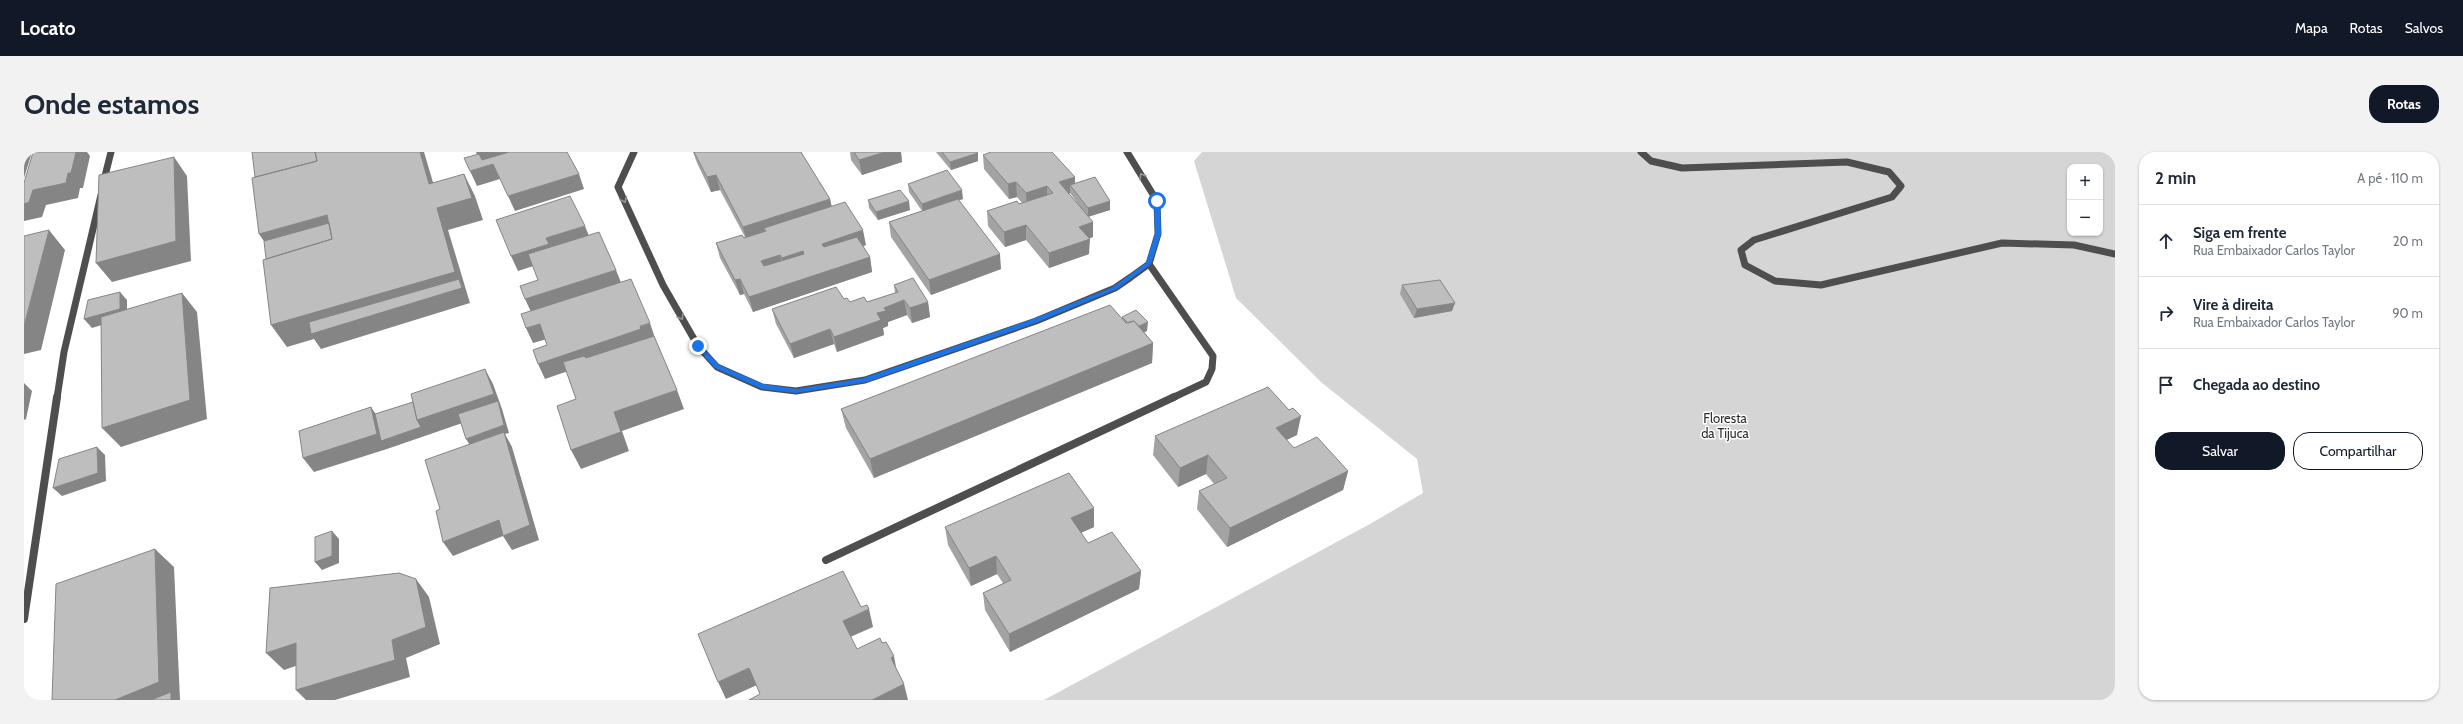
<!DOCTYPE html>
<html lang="pt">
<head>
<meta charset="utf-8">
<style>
  body { margin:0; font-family:Cabin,sans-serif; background:#f2f2f3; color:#1f2937 }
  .controls { position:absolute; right:12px; top:12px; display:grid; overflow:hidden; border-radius:8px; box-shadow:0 1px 3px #0004 }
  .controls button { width:36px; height:36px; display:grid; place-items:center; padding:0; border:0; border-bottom:1px solid #e0e1e3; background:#fff; color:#1f2937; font:20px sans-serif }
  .stop { position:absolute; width:12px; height:12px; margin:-9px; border:3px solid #1a73e8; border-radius:50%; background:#fff }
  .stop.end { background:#1a73e8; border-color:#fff; box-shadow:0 1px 4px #0008 }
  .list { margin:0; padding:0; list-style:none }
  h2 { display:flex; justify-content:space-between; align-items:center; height:52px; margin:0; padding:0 16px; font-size:17px }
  h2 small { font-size:13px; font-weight:400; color:#747a83 }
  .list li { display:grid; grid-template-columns:26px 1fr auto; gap:12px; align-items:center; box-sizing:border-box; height:72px; padding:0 16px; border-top:1px solid #e0e1e3 }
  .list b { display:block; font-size:15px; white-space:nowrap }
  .list p { margin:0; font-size:13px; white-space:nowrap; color:#747a83 }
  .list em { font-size:13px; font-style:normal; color:#747a83 }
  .actions { display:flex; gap:8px; padding:12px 16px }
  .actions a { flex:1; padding:9px 0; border:1px solid #111827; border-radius:16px; text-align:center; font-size:14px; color:#111827 }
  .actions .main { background:#111827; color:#fff }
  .icon { flex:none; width:22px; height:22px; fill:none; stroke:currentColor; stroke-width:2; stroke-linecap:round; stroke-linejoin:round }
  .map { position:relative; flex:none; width:2091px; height:548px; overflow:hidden; border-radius:16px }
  header { display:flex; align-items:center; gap:24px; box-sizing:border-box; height:56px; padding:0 20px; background:#111827; color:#fff }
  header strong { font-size:19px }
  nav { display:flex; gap:22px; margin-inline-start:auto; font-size:14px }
  .intro { display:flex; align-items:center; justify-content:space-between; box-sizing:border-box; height:96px; padding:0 24px }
  h1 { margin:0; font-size:28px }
  .button { padding:10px 18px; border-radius:16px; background:#111827; color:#fff; font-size:14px; font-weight:700 }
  main { display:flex; gap:24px; padding:0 24px }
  aside { flex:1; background:#fff; border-radius:16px; box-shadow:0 1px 3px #0004 }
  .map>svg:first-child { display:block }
</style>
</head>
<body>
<header>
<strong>Locato</strong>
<nav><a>Mapa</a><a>Rotas</a><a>Salvos</a></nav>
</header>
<div class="intro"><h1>Onde estamos</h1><a class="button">Rotas</a></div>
<main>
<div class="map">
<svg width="2091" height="548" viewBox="0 0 2091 548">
  <rect width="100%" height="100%" fill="#fff"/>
  <!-- green -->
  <path fill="#d5d5d5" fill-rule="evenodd" d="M1178,0H2091V548H1020L1346,372L1399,341L1393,307L1297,230L1212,146L1170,9ZM2046,15H2076V81H2046Z"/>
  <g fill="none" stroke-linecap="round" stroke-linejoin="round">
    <!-- lane-far1 -->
    <path stroke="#4e4e4e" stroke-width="7" d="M1617,0L1627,9L1658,16L1823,10L1865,20L1877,34L1868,45L1730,88L1717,98L1721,113L1751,129L1797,133L1978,91L2050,93L2091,102
      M79,32L87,0
      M1125,112L1189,204L1188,217L1182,230L1148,246
      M33,246L40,200L77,43"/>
    <!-- lane -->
    <path stroke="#4e4e4e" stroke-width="8" d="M802,408L1150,245
      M0,467L33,245"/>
    <!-- street -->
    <path stroke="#4e4e4e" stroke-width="7" d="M610,0L594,35L639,133L674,194L693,215L738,235L772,239L841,228L1012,169L1091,136L1107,125L1125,112L1134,82L1133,49L1103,0"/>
  </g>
  <!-- wall -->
  <path fill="#a3a3a3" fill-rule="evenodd" d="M669,0H777L806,47L808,55L842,93L839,94L846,105L848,120L729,160L720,142L716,143L696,106L692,91L721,85L696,38L687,40L673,11Z
    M826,0H877L878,10L838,23L827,8Z
    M912,0H953L954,9L927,18Z
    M965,0H1028L1051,32L1086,58L1065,64L1069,85L1065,86V102L1025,116L1002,88L981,95L964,74L963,59L998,51L993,45L985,47L960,17L959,3L965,1ZM1046,41L1057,56L1045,42Z
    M884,32L939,47L934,48L977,117L907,143L867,85L865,70L898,59L885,40Z
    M844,48L886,58L854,68L845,56Z
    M870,133L904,150L906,165L888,171L883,163L864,170V174L859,176L860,183L813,200L810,192L770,206L752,172L748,157L820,147L826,150H843L871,141Z
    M1378,133L1428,159L1390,166L1376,142Z
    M1098,165L1123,179L1120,180L1129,191L1128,211L850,326L822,276L817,257L1098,166Z
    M1273,283L1262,288L1270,296L1324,319L1319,338L1203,395L1173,357L1175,339L1190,332L1182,322L1154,335L1129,303L1131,284Z
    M921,375H1070L1057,381L1064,391L1117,419L1115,437L986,500L961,458L959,441L979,431L973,422L947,434L924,393Z"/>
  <!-- shaded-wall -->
  <path fill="#858585" d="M0,0H8L0,26Z
    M52,0H63L66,4L59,36H56L54,46L22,53L18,65L0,69V52L9,38L44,21Z
    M396,0H400L416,54L405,32Z
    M452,0H488L456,10Z
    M861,0H877L878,10L838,23L835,8Z
    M954,1V9L927,18L926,10Z
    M150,5L163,24L167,109L88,130L72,111Z
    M469,12L476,27L453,34L446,19Z
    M440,22L451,44L459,68L424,78L446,151L297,197L290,187L263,195L247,173L413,56Z
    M555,22L560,37L491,59L484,44Z
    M692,23L696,38L687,40L683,25Z
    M1051,25V39L1046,33V41L1035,45V30Z
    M992,30L993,45L985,47L984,32Z
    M1023,34V49L1003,56L1002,41Z
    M938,38L939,47L899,60L898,52Z
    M806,47L809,62L742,79L740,76L742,84L723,90L719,75Z
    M885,49L886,58L854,68L852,60Z
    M1086,49V58L1064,65V56Z
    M303,63L321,109L250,104L235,82Z
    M1069,70V85L1055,90V75Z
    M1002,73V88L981,95L980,80Z
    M561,74L567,89L531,107L494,119L487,104L522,86Z
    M25,78L41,98L17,198L0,202V174Z
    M839,78L842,93L801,107L798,92Z
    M1066,87L1065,102L1025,116V101Z
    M779,99L783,117L744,129L737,109L756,103L759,116L760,115L758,106Z
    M976,102L977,117L907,143L905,128Z
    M846,105L848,120L729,160L725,145Z
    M592,118L598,133L508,162L501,147Z
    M716,127L720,142L716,143L711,128Z
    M96,140L103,148V165L68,176L60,167Z
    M158,141L173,160L183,267L97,295L78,276Z
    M880,148L883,163L864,170V174L859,176L860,183L813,200L810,185L860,156Z
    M904,150L906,165L888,171L886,156Z
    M1431,151L1428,159L1390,166L1393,157Z
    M1124,170L1123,179L1109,185V177Z
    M626,171L631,186L622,189L623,192L521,227L514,212Z
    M516,172L523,187L509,191L502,176Z
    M806,177L810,192L770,206L766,192Z
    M1129,191L1128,211L850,326L846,307Z
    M461,217L469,232L478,257L485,281L481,282L488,295L515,388L488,398L479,384L429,404L419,390L447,295L442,287L476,258L363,297L290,320L279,306L347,255L357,270L393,268Z
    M0,231L8,239L2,267L0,268Z
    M653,238L660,257L598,279L605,299L557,317L547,298L590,260Z
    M1277,264L1273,283L1248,295L1252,276Z
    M73,295L81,303L82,329L38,344L29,336Z
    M1184,303L1182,322L1154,335L1156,316Z
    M1324,319L1319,338L1203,395L1206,376Z
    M1070,356V375L1047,385V366Z
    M308,379L315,387V411L298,418L291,410Z
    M131,397L150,415L156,548H91Z
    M972,404L973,422L947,434L945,416Z
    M1117,419L1115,437L986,500L985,482Z
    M392,427L405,445L416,492L382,506L386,525L311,548H282L272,538L368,488Z
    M845,457L849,475L824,486L819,469Z
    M272,491L289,508L260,518L242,501Z
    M870,504L873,521L867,506Z
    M725,516L733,533L702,547L694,530Z
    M880,532L884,548H848Z"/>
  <!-- building -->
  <path fill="#bebebe" stroke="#858585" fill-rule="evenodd" d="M9,0H52L47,21H44L42,31L9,38L5,50L0,52V31Z
    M228,0H291L293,9L231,25Z
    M291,0H396L405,32L440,22L448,46L413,56L431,120L247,173L239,108L308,87L303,63L235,82L228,26L293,9Z
    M485,0H543L555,22L484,44L469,12L446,19L440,6L455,2L458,8Z
    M670,0H777L806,47L719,75L692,23L683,25Z
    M830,0H861L835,8Z
    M918,0H953L954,1L926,10Z
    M967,0H1028L1051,25L1035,30L1069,70L1055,75L1066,87L1025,101L1002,73L980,80L963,59L993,49L995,52L1029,41L1023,34L1002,41L992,30L984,32L959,3Z
    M150,5L152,89L72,111L75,23Z
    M923,18L938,38L898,52L884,32Z
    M1071,25L1086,49L1064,56L1046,33Z
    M876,38L885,49L852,60L844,48Z
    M546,44L561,74L522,86L525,92L487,104L472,68Z
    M934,47L976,102L905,128L865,70Z
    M821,50L839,78L798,92L800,95L833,85L846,105L725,145L716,127L711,128L692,91L718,83L720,86L742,79L740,76ZM779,99L780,102L740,114L737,109L756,103L758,106Z
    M305,71L308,87L242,107L240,89Z
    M25,78L0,174V84Z
    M575,80L592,118L501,147L496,134L514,128L504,102Z
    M889,126L904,150L886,156L880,148L860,156L862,159L853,161L857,168L810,185L806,177L766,192L748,157L812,135L820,147L823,146L826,150L840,145L843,150L874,140L870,133Z
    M435,127L438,136L287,182L285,170Z
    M607,127L626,171L616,174L617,177L514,212L509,198L523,193L516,172L502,176L497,162Z
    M1416,128L1431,151L1393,157L1378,133Z
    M96,140V157L60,167L64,148Z
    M158,141L166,248L78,276L77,165Z
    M1086,153L1102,171L1110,169L1129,191L846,307L817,257Z
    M1112,158L1124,170L1115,174L1110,169L1104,171L1098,165Z
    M630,184L653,238L590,260L597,280L547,298L533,254L552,247L539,210L560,204L562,206Z
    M461,217L470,242L393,268L387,242Z
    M1244,235L1265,258L1269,256L1277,264L1252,276L1270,296L1293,285L1324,319L1206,376L1175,339L1203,326L1184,303L1156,316L1131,284Z
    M474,249L480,273L442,287L434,262Z
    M389,250L393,268L397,275L357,289L351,262Z
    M347,255L353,282L279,306L275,279Z
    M480,280L506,373L479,384L475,368L419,390L412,359L416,357L401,308Z
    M73,295L74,321L29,336L35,307Z
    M1045,321L1070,356L1047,366L1064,391L1088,380L1117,419L985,482L959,441L987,428L972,404L945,416L921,375Z
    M308,379V404L291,410V385Z
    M131,397L135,530L91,548H28L32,432Z
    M819,419L837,455L843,453L845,457L819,469L833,497L856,486L858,491L862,490L870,504L867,506L880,532L848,548H725L736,542L725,516L694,530L674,482Z
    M375,421L392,427L402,475L368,488L371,508L272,538V491L242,501L246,436Z
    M147,540V548H127Z"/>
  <!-- one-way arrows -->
  <defs><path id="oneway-chevron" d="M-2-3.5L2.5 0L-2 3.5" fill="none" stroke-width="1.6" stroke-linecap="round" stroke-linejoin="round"/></defs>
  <g stroke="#959595">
    <use href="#oneway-chevron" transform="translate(1118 24) rotate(-121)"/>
    <use href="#oneway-chevron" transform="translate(600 48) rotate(66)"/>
    <use href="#oneway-chevron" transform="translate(657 165) rotate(60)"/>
  </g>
  <!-- route -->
  <path fill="#1a73e8" d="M1133,47L1136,49L1137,82L1127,112L1093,137L1014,170L843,230L772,241L738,237L691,216L671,194L676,193L695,213L739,232L772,237L840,226L1009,167L1089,135L1122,111L1131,82L1130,49Z"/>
  <g text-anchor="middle" stroke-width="3" stroke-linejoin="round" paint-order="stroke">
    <!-- park labels -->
    <g font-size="13" fill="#2c2c2c" stroke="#fff">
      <text x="1701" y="271">Floresta<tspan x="1701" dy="15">da Tijuca</tspan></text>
    </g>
  </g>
</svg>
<div class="controls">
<button>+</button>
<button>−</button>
</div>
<div class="stop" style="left:1133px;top:49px"></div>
<div class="stop end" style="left:674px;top:194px"></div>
</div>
<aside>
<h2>2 min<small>A pé · 110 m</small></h2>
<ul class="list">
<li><svg class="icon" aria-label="ahead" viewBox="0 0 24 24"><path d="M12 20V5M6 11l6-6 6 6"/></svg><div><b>Siga em frente</b><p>Rua Embaixador Carlos Taylor</p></div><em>20 m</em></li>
<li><svg class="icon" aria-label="right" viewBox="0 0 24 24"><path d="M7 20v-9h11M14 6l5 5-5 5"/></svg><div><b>Vire à direita</b><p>Rua Embaixador Carlos Taylor</p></div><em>90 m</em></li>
<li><svg class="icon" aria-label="arrive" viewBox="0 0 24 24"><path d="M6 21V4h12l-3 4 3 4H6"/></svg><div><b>Chegada ao destino</b></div></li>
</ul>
<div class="actions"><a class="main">Salvar</a><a>Compartilhar</a></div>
</aside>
</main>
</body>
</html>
